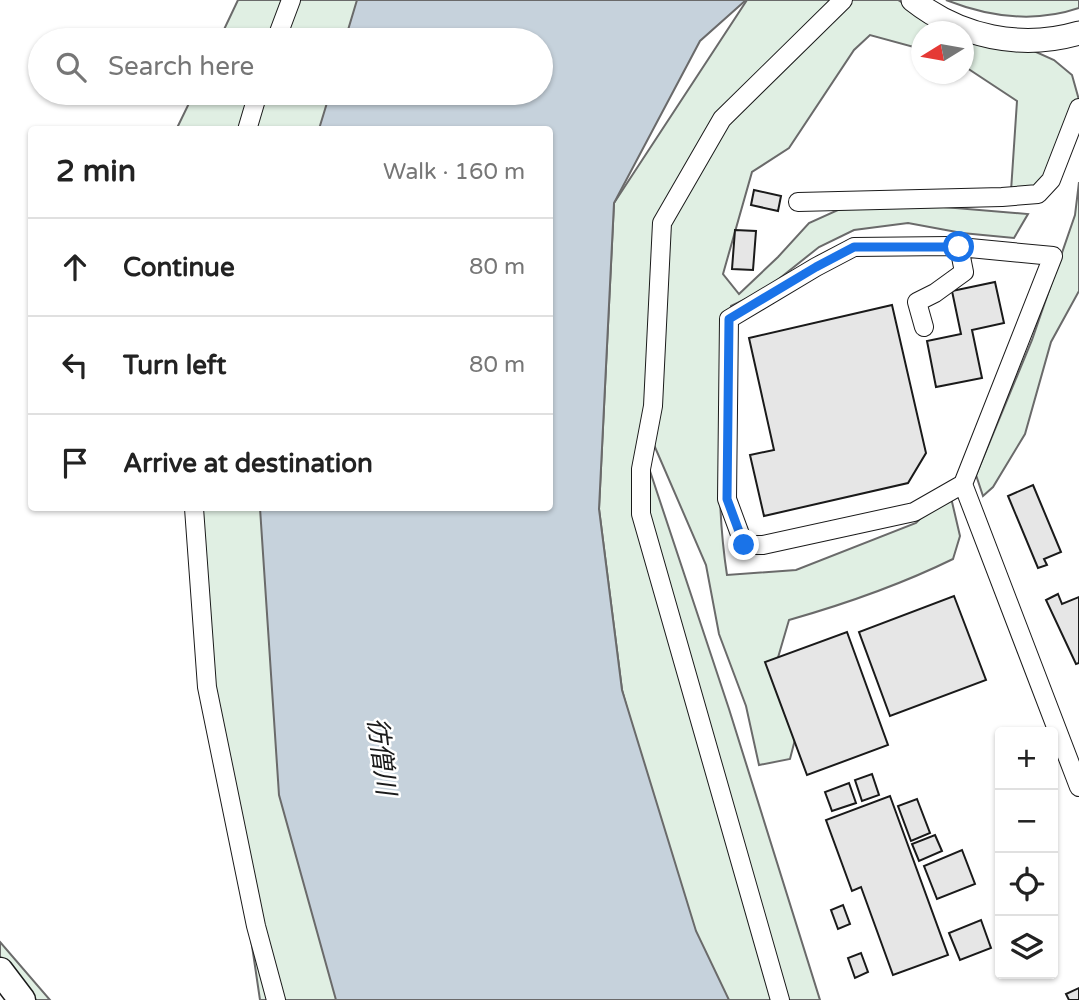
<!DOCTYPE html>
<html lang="en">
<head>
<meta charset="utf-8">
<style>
  body { margin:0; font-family:"Varela Round","Noto Sans JP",sans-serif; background:#f2f2f2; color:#222 }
  .controls { position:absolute; right:21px; bottom:21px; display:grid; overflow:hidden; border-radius:7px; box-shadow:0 2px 5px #0004 }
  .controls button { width:63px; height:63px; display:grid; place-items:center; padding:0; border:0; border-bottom:2px solid #e0e0e0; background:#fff; color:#222; font:35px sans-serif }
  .compass { position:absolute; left:911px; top:21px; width:63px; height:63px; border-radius:50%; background:#fff; box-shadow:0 2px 5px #0004; rotate:259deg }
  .stop { position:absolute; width:21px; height:21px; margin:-16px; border:5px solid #1a73e8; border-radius:50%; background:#fff }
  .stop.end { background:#1a73e8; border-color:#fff; box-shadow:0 2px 7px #0008 }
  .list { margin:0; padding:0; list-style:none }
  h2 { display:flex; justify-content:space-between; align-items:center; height:91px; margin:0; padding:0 28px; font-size:30px }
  h2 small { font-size:23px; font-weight:400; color:#767676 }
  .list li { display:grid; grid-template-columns:46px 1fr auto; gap:21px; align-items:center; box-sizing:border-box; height:98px; padding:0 28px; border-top:2px solid #e0e0e0 }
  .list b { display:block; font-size:26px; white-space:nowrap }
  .list em { font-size:23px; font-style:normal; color:#767676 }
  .icon { flex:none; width:38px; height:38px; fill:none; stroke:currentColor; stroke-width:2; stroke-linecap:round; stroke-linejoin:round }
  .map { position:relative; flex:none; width:1079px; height:1000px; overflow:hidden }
  .search { position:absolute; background:#fff; box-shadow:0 2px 5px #0004; left:28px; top:28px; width:525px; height:77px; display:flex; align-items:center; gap:18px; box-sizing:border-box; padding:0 24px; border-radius:38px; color:#767676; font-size:26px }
  .panel { position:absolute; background:#fff; box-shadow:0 2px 5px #0004; left:28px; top:126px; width:525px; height:385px; border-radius:7px }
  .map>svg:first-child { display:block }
</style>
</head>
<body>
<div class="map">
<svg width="1079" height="1000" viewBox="0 0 1079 1000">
  <rect width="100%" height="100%" fill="#fff"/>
  <!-- green -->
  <path fill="#e0efe3" stroke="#6a6a6a" stroke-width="2" d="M238,0H373L356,40H219Z
    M747,0H898L948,31L922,32L921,49L870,35L854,50L789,148L752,172L723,274L739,294L778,257L809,223L860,200L1028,214L1014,238L962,233L908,223L854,230L819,247L765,290L731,306C721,397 713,484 727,575L796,570L916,523L949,489L960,536L953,559C900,585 845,604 789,620L777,661L800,720L790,759L759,765L746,706L719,634L706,565L648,431L662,223L644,453L729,709L820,1000H720L688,930L622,690L599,509L614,203Z
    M946,0H1079V8C1035,23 989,17 946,0Z
    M964,35L1025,47L1054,60L1072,75L1079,100L1051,180L1033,194L1011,191L1017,101L964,66Z
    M194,93H334L320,129L176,130Z
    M1079,182V291L1051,342L1025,434L993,487L983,496L976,475L1032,340L1075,215Z
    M200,508H264L338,1000H260L201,601Z
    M0,942L50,1000H28L0,958Z"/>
  <!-- water -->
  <path fill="#c6d2dc" stroke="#6a6a6a" stroke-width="2" d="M357,0H746L700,41L614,203L599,509L622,690L696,931L729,1000H336L279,795L260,508H550V130L319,129L330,93H541V40H345Z"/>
  <!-- building -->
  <path fill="#e6e6e6" stroke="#1a1a1a" stroke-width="2" d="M754,190L781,196L778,211L751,205Z
    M735,230L756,231L753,270L732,269Z
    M995,282L1004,323L972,330L982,378L936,387L927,341L961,334L952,291Z
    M892,305L926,453L908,483L764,516L750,455L774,450L749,338Z
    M1033,485L1061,552L1044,559L1047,565L1038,568L1008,496Z
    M1058,594L1062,604L1079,597V663L1076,664L1046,600Z
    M954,596L986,680L890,716L859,632Z
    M847,632L888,745L807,775L765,662Z
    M872,774L879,795L862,801L855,780Z
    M849,783L856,803L832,811L825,792Z
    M890,796L948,955L893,975L861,887L852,891L826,820Z
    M917,799L930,833L911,841L898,806Z
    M935,835L942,851L919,861L912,844Z
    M962,850L975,884L937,899L924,866Z
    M843,905L850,924L838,929L831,910Z
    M981,920L991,948L960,960L949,933Z
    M861,953L868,972L855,978L848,958Z
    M1079,988V1000H1069L1066,994Z"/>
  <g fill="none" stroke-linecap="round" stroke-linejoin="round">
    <!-- minor casing -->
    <g stroke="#1a1a1a" stroke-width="20">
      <path id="minor" d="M276,40L291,0
        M247,130L258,93
        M798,202L1002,197L1038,194L1051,180L1079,108
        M924,327L917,302L935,293L964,272L959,247
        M963,484L914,512L763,545H744L727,499L729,319L816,267L854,247L949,246L1053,256L963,484L1079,787
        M194,508L207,687L256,926L276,1000
        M780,1000L641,514V469L653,406L662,223L722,119L843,0"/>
    </g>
    <!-- tertiary casing -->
    <g stroke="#1a1a1a" stroke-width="25">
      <path id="tertiary" d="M913,0C960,37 1021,50 1079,33"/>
    </g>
    <!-- secondary casing -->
    <g stroke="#1a1a1a" stroke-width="29">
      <path id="secondary" d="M0,971L22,1000"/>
    </g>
    <!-- minor -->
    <use href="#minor" stroke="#fff" stroke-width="18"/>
    <!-- tertiary -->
    <use href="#tertiary" stroke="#fff" stroke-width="23"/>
    <!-- secondary -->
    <use href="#secondary" stroke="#fff" stroke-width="26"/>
  </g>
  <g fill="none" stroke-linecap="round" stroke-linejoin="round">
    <!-- route -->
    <path stroke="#1a73e8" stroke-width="9" d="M744,545L727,499L729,319L816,267L854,247H959"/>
  </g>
  <g text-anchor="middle" stroke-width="5" stroke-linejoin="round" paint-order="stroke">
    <!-- water labels -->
    <g font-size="26" font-style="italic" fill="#1a1a1a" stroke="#fff">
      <text transform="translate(382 756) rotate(83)" y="9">彷僧川</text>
    </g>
  </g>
</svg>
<div class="controls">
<button>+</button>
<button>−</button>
<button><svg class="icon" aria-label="locate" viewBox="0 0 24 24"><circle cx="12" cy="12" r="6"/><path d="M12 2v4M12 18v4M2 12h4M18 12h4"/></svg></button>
<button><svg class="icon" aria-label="layers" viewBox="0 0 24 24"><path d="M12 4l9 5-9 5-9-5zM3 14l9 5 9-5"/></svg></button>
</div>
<svg class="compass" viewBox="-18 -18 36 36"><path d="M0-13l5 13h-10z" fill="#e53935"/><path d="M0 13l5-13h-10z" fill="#767676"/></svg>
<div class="stop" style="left:959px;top:247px"></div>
<div class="stop end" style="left:744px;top:545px"></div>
<div class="search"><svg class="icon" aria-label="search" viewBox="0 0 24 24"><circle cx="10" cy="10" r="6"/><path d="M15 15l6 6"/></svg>Search here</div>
<section class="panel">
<h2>2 min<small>Walk · 160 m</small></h2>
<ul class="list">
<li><svg class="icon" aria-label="ahead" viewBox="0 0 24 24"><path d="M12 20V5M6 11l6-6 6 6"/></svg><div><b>Continue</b></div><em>80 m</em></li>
<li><svg class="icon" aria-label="left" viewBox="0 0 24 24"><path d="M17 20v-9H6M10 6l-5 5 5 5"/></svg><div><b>Turn left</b></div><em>80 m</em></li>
<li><svg class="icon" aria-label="arrive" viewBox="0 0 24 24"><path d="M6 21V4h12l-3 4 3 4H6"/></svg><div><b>Arrive at destination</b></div></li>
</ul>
</section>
</div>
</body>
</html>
